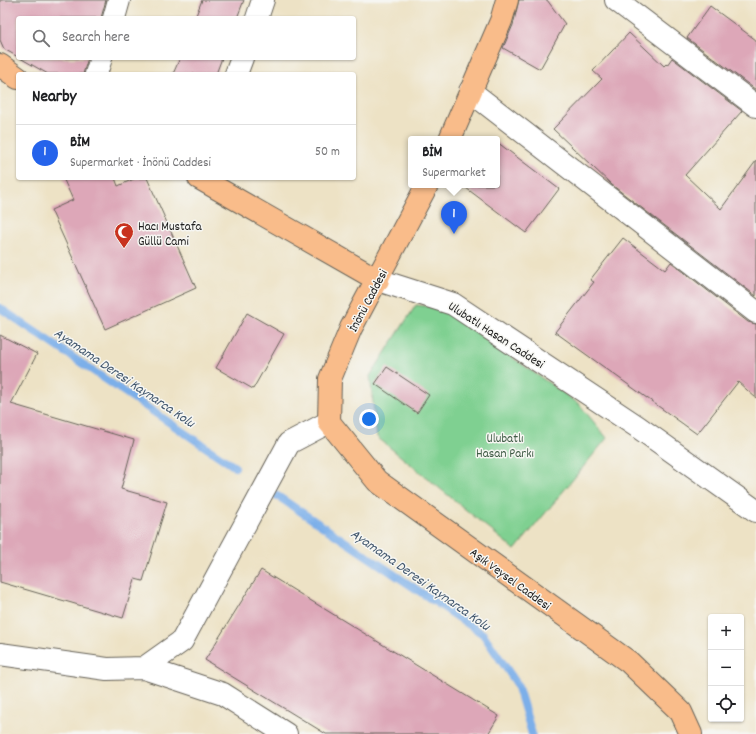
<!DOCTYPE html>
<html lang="en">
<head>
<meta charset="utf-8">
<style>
  body { margin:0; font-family:Dekko,sans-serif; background:#f6f6f6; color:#202124 }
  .controls { position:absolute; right:12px; bottom:12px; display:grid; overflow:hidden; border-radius:4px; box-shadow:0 1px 3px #0004 }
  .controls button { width:36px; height:36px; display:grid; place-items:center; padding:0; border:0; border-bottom:1px solid #e0e0e0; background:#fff; color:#202124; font:20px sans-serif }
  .you { position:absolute; left:369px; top:419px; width:14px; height:14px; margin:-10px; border:3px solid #fff; border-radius:50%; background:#1a73e8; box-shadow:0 0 0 6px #1a73e833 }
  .badge { display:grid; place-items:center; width:26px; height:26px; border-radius:50%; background:#2563eb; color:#fff; font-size:13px; font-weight:700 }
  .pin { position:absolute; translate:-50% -33px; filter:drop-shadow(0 1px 2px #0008) }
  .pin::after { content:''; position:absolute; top:21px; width:14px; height:12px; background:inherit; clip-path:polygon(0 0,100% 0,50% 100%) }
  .popup { position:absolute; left:408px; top:136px; width:92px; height:52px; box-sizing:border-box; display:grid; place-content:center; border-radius:4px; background:#fff; filter:drop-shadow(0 1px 3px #0005); font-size:13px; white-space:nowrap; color:#757577 }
  .popup b { font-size:15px; color:#202124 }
  .popup::after { content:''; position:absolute; left:50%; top:100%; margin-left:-8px; border:8px solid transparent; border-top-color:#fff }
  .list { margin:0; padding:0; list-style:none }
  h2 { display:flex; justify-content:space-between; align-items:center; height:52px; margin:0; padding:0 16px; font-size:17px }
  h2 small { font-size:13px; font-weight:400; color:#757577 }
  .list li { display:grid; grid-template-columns:26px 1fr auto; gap:12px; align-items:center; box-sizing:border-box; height:56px; padding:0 16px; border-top:1px solid #e0e0e0 }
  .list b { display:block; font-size:15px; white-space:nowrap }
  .list p { margin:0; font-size:13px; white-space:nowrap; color:#757577 }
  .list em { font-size:13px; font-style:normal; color:#757577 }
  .icon { flex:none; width:22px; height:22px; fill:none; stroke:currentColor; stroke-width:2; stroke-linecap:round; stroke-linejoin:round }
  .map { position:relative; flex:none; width:756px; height:734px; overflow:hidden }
  .search { position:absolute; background:#fff; box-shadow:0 1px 3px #0004; left:16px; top:16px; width:340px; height:44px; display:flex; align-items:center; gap:10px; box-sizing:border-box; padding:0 14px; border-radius:4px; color:#757577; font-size:15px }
  .panel { position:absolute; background:#fff; box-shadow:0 1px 3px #0004; left:16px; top:72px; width:340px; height:108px; border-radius:4px }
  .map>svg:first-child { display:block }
</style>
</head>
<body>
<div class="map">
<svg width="756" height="734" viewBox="0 0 756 734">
  <rect width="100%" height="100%" fill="#f6f6f2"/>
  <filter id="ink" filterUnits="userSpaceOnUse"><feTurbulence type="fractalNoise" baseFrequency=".025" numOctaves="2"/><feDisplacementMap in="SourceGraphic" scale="8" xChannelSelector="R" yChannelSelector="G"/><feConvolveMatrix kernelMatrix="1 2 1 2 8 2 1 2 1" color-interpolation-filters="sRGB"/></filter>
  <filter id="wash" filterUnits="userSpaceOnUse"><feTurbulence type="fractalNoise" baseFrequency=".012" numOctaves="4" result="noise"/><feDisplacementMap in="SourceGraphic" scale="16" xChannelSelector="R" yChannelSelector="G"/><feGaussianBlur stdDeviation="0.9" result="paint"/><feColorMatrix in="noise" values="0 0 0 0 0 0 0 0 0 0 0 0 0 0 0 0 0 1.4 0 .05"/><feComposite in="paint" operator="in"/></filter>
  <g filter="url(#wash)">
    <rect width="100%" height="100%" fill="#ede2c5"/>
    <!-- green -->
    <path fill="#7fd091" stroke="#4e7656" d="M416,305L441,308L579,404L607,438L515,550L377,437L370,376Z"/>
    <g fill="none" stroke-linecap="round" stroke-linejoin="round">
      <!-- stream -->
      <path stroke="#7cafe9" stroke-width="8" d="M0,308L235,467
        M273,493L483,634L517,684L532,734"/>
    </g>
    <g id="blocks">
      <!-- building -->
      <path fill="#dda7b8" d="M0,0H106L101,18H18V57L4,49L0,40Z
        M202,0H244L237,18H195Z
        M519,0H547L565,24L540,69L503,48L513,25Z
        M710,6L756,40V90L687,38Z
        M629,33L664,66L666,64L667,65L672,58L742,111L685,175L721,209L756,161V296L612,185L553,129L602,79L593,71Z
        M20,58H88L83,74H48Z
        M180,58H222L216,74H173Z
        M497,142L559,189L526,233L462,185H497Z
        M63,178H115L118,186L136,178H147L196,288L105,329L51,210L73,200Z
        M623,238L665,270L671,262L748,322L756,324V398L738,382L697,434L555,332L594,282L590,280Z
        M247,313L284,334L253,389L216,368Z
        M0,335L37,354L11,404L134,440L121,489L167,502L143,581L135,579L123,618L0,582Z
        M387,367L429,395L417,413L375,384Z
        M261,570L499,716L488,734H326L205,660Z"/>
    </g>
  </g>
  <g filter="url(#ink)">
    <use href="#blocks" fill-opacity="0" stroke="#656157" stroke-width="1"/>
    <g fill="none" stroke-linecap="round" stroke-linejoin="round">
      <!-- minor casing -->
      <g stroke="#656157" stroke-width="24">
        <path id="minor" d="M616,0L756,106
          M114,18L119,0
          M257,18L263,0
          M96,74L101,58
          M236,74L242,58
          M470,91L756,312
          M378,280L453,304L638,427L756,511
          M0,654L107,669L144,668L182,641L289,443L329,422
          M144,668L223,694L286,734"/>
      </g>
      <!-- major casing -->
      <g stroke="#656157" stroke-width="24">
        <path id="major" d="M0,65L18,78
          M450,139L501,21L507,0
          M199,178L378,280
          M427,185L351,328L330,379L329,422L377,481L629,662L681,712L691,734"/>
      </g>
      <!-- minor -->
      <use href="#minor" stroke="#fff" stroke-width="22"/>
      <!-- major -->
      <use href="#major" stroke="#f9bc8a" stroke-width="22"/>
    </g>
  </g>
  <!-- icons -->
  <defs>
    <g id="mosque-pin" transform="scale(1)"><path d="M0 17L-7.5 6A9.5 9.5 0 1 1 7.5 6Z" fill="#c8321e" stroke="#f6f6f2"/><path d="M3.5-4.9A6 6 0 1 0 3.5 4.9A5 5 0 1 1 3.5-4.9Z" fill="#fff"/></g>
  </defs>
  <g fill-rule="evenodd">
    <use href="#mosque-pin" x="124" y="232"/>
  </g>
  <g text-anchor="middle" stroke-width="3" stroke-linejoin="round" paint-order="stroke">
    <!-- poi labels -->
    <g font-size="13" fill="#1c1c1c" stroke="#f6f6f2" text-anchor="start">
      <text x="138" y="230">Hacı Mustafa<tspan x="138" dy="15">Güllü Cami</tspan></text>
    </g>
    <!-- street labels -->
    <g font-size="13" fill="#1c1c1c" stroke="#f6f6f2">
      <text transform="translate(367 300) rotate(-62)" y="5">İnönü Caddesi</text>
      <text transform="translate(497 334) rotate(33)" y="5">Ulubatlı Hasan Caddesi</text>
      <text transform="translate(511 578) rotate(36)" y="5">Aşık Veysel Caddesi</text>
    </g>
    <!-- park labels -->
    <g font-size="13" fill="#3f5b45" stroke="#f6f6f2">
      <text x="505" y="442">Ulubatlı<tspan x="505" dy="15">Hasan Parkı</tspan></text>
    </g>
    <!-- water labels -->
    <g font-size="14" font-style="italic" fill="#42576e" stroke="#f6f6f2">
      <text transform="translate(125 377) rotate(34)" y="5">Ayamama Deresi Kaynarca Kolu</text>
      <text transform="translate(421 579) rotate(35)" y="5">Ayamama Deresi Kaynarca Kolu</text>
    </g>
  </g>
</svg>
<div class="controls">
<button>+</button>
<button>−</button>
<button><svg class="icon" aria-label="locate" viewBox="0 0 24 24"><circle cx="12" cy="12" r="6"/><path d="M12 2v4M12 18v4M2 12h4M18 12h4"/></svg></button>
</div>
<div class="you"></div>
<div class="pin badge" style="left:454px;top:234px">1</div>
<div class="popup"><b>BİM</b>Supermarket</div>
<div class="search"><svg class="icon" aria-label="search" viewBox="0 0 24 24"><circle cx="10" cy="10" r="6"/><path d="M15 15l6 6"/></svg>Search here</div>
<section class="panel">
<h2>Nearby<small></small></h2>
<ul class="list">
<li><span class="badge">1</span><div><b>BİM</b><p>Supermarket · İnönü Caddesi</p></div><em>50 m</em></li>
</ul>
</section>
</div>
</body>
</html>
